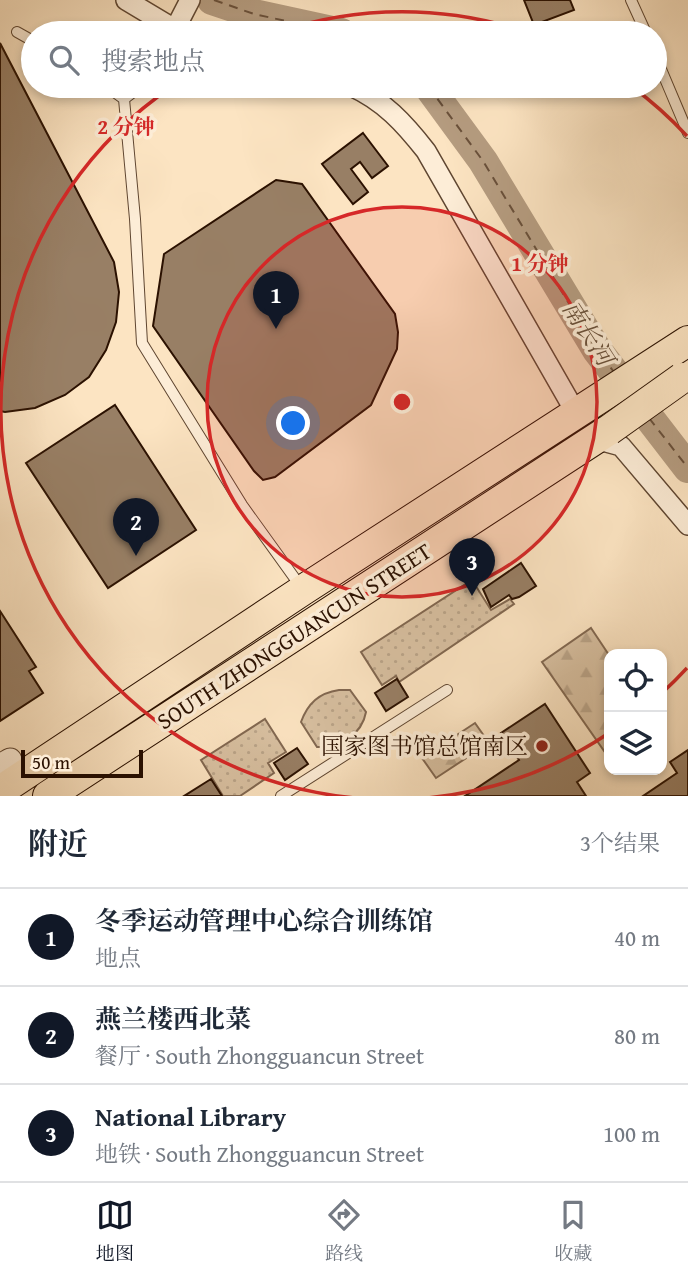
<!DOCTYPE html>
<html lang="zh">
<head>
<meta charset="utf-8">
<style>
  body { margin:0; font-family:"Gentium Book Plus","Noto Serif SC",serif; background:#f6f6f7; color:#1f2937 }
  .controls { position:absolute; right:21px; bottom:21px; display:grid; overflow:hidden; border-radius:14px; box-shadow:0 4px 10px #0003 }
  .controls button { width:63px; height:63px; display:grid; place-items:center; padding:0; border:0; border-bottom:2px solid #e0e1e3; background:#fff; color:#1f2937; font:35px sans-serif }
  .scale { position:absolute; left:21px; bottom:18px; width:122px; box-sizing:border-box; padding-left:7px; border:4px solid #2b1101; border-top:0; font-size:19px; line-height:24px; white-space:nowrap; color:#2b1101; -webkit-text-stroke:5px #fdedd7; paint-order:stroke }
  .you { position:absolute; left:294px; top:424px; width:24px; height:24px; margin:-18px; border:5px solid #fff; border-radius:50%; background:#1a73e8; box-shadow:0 0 0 10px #1a73e833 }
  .badge { display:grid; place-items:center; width:46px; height:46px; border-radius:50%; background:#111827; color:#fff; font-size:23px; font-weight:700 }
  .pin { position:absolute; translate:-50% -58px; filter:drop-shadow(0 2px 4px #0008) }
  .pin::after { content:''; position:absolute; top:37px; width:24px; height:21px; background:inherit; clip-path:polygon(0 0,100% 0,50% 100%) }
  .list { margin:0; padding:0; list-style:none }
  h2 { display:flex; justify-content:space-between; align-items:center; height:91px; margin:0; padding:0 28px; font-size:30px }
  h2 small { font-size:23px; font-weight:400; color:#747a83 }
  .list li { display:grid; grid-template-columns:46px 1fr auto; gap:21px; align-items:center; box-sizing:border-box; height:98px; padding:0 28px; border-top:2px solid #e0e1e3 }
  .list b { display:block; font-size:26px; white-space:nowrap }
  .list p { margin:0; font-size:23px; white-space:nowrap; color:#747a83 }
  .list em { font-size:23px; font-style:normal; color:#747a83 }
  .icon { flex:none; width:38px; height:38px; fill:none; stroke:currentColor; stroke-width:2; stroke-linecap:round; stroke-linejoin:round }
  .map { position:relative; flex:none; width:688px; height:796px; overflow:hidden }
  .search { position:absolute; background:#fff; box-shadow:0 4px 10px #0003; left:21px; right:21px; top:21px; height:77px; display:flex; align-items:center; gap:18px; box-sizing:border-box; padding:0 24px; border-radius:38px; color:#747a83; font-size:26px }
  .sheet { height:385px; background:#fff }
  nav { display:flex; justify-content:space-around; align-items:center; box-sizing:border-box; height:98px; border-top:2px solid #e0e1e3; background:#fff; font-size:19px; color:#747a83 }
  nav a { display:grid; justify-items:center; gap:4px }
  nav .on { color:#111827 }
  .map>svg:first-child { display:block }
</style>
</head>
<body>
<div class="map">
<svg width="688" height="796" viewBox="0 0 688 796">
  <defs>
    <pattern id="grass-dots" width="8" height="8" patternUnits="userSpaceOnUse" patternTransform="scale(1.75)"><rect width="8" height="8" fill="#d8c0a1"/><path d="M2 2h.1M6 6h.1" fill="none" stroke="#baa489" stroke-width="1.8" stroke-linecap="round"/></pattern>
    <pattern id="forest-firs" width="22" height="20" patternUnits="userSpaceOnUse" patternTransform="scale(1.75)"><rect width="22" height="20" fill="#d8c0a1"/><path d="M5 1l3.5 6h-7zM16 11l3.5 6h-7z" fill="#baa489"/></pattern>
  </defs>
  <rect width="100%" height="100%" fill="#fce4c2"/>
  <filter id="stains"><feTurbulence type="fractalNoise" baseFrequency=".00286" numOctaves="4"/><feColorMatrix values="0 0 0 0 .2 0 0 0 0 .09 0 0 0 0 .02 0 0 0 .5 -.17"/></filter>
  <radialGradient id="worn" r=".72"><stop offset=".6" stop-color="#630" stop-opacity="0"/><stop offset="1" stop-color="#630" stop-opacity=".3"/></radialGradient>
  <!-- grass -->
  <path fill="url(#grass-dots)" stroke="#826851" stroke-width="2" d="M472,580L491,610L510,599L514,604L399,682L396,676L382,685L361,652Z
    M339,690H350L366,712C362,735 339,748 317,747L301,722C308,703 319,693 339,690Z
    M265,719L286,752L268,763L274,773L240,796H223L201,760Z"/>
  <!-- forest -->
  <path fill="url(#forest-firs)" stroke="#826851" stroke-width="2" d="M591,628L609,655V758L542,662Z
    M475,723L489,743L436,778L422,758Z"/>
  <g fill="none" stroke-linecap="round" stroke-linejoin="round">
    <!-- river -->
    <path stroke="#b59c80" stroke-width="30" d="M212,0L254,14L341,33
      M428,86L483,161L597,350L688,468"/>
    <!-- ferry -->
    <path stroke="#69503a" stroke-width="2" stroke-dasharray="9 7" stroke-linecap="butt" d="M214,0L254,14L341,33
      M428,86L483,161L597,350L614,372
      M649,418L688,468"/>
  </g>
  <!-- building -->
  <path fill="#987f65" stroke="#2b1101" stroke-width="2" d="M524,0H570L574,10L534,25Z
    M0,43L114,262L119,292L116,322L106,350L89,377L65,395L35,408L5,412L0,411Z
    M363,133L388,166L372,178L360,162L351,169L368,192L353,204L322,164Z
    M276,180L302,184L395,314L398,332L397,349L371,405L275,477L263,480L254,471L153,326L164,254Z
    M115,405L196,530L108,588L26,463Z
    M521,563L536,586L519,597L512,599L509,595L491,607L483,589Z
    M0,611L36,667L29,671L43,693L0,721Z
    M397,679L408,697L386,711L375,693Z
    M545,704L590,773L577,782L586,796H465L519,760L501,733Z
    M297,748L308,764L285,780L274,763Z
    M688,750V796H643L677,773L670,762Z
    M211,779L222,796H184Z"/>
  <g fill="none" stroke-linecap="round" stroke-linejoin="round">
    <!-- service casing -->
    <g stroke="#5f4631" stroke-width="12">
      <path id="service" d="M631,0L646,33
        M17,32L33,41
        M655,55L688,133
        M106,86L124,99L141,86
        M124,99L135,219L142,343L242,505L301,587
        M281,796L447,690"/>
    </g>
    <!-- minor casing -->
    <g stroke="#5f4631" stroke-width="22">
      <path id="minor" d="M126,0L181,33
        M174,31L190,0
        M351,86C384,101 404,123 426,151L576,413
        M595,439L621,446L688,525"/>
    </g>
    <!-- tertiary casing -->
    <g stroke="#5f4631" stroke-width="25">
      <path id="tertiary" d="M0,766L10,760"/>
    </g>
    <!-- primary casing -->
    <g stroke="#2b1101" stroke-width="32">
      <path id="primary" d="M0,791L303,590L688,341
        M48,796L609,430"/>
    </g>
    <!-- service -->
    <use href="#service" stroke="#fdedd7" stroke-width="10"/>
    <!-- minor -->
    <use href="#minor" stroke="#fdedd7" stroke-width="19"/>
    <!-- tertiary -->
    <use href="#tertiary" stroke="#fdedd7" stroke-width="23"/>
    <!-- primary -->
    <use href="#primary" stroke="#fce4c2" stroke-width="30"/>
    <!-- primary-bridge casing -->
    <g stroke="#2b1101" stroke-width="32" stroke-linecap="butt">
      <path id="primary-bridge" d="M609,430L682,378"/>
    </g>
    <!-- primary-bridge -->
    <use href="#primary-bridge" stroke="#fce4c2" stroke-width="30"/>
  </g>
  <!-- distance rings -->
  <circle cx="402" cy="402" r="195" fill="#d62828" fill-opacity=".12"/>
  <g fill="none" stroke="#d62828" stroke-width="3.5">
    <circle cx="402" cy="402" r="195"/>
    <path d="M687 668A390 390 0 0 1 663 692M609 733A390 390 0 0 1 173 86M275 33A390 390 0 0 1 529 33M631 86A390 390 0 0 1 687 136"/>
  </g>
  <!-- markers -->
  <circle fill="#8f2418" stroke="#fdedd7" stroke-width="2.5" cx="542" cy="746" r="7"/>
  <g text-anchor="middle" stroke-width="7" stroke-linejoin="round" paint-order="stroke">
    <!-- street labels -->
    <g font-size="23" fill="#2b1101" stroke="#fdedd7">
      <text transform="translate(294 636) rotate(-33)" y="8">SOUTH ZHONGGUANCUN STREET</text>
    </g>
    <!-- poi labels -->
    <g font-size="23" fill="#2b1101" stroke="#fdedd7" text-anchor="end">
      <text x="528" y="754">国家图书馆总馆南区</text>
    </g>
    <!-- water labels -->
    <g font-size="24" font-style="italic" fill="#69503a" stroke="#fdedd7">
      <text transform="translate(588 333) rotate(57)" y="8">南长河</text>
    </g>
  </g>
  <circle cx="402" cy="402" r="10" fill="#d62828" stroke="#fdedd7" stroke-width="3.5"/>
  <g font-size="21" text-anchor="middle" font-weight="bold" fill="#d62828" stroke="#fdedd7" stroke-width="7" stroke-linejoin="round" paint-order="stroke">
    <text x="126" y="134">2 分钟</text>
    <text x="540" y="271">1 分钟</text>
  </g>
  <rect width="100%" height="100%" filter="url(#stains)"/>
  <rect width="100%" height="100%" fill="url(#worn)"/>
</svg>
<div class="controls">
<button><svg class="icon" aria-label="locate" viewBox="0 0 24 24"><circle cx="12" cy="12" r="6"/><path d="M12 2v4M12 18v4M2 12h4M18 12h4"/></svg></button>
<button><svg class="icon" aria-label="layers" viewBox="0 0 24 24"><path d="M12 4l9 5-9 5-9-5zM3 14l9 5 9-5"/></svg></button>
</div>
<div class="scale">50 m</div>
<div class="you"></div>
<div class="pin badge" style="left:276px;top:329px">1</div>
<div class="pin badge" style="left:136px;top:556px">2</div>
<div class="pin badge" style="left:472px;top:596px">3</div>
<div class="search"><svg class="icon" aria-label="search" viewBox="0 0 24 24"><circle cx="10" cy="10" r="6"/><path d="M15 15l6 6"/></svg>搜索地点</div>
</div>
<section class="sheet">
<h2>附近<small>3个结果</small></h2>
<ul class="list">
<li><span class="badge">1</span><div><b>冬季运动管理中心综合训练馆</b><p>地点</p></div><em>40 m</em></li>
<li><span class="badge">2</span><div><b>燕兰楼西北菜</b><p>餐厅 · South Zhongguancun Street</p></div><em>80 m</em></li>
<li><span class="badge">3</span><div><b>National Library</b><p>地铁 · South Zhongguancun Street</p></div><em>100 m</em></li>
</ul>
</section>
<nav>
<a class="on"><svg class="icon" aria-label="map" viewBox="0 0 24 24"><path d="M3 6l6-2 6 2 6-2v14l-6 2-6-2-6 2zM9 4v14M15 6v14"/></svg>地图</a>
<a><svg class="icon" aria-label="directions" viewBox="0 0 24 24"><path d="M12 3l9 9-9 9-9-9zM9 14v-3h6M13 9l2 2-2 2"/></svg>路线</a>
<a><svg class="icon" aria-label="saved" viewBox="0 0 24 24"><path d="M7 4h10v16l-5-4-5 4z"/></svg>收藏</a>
</nav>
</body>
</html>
